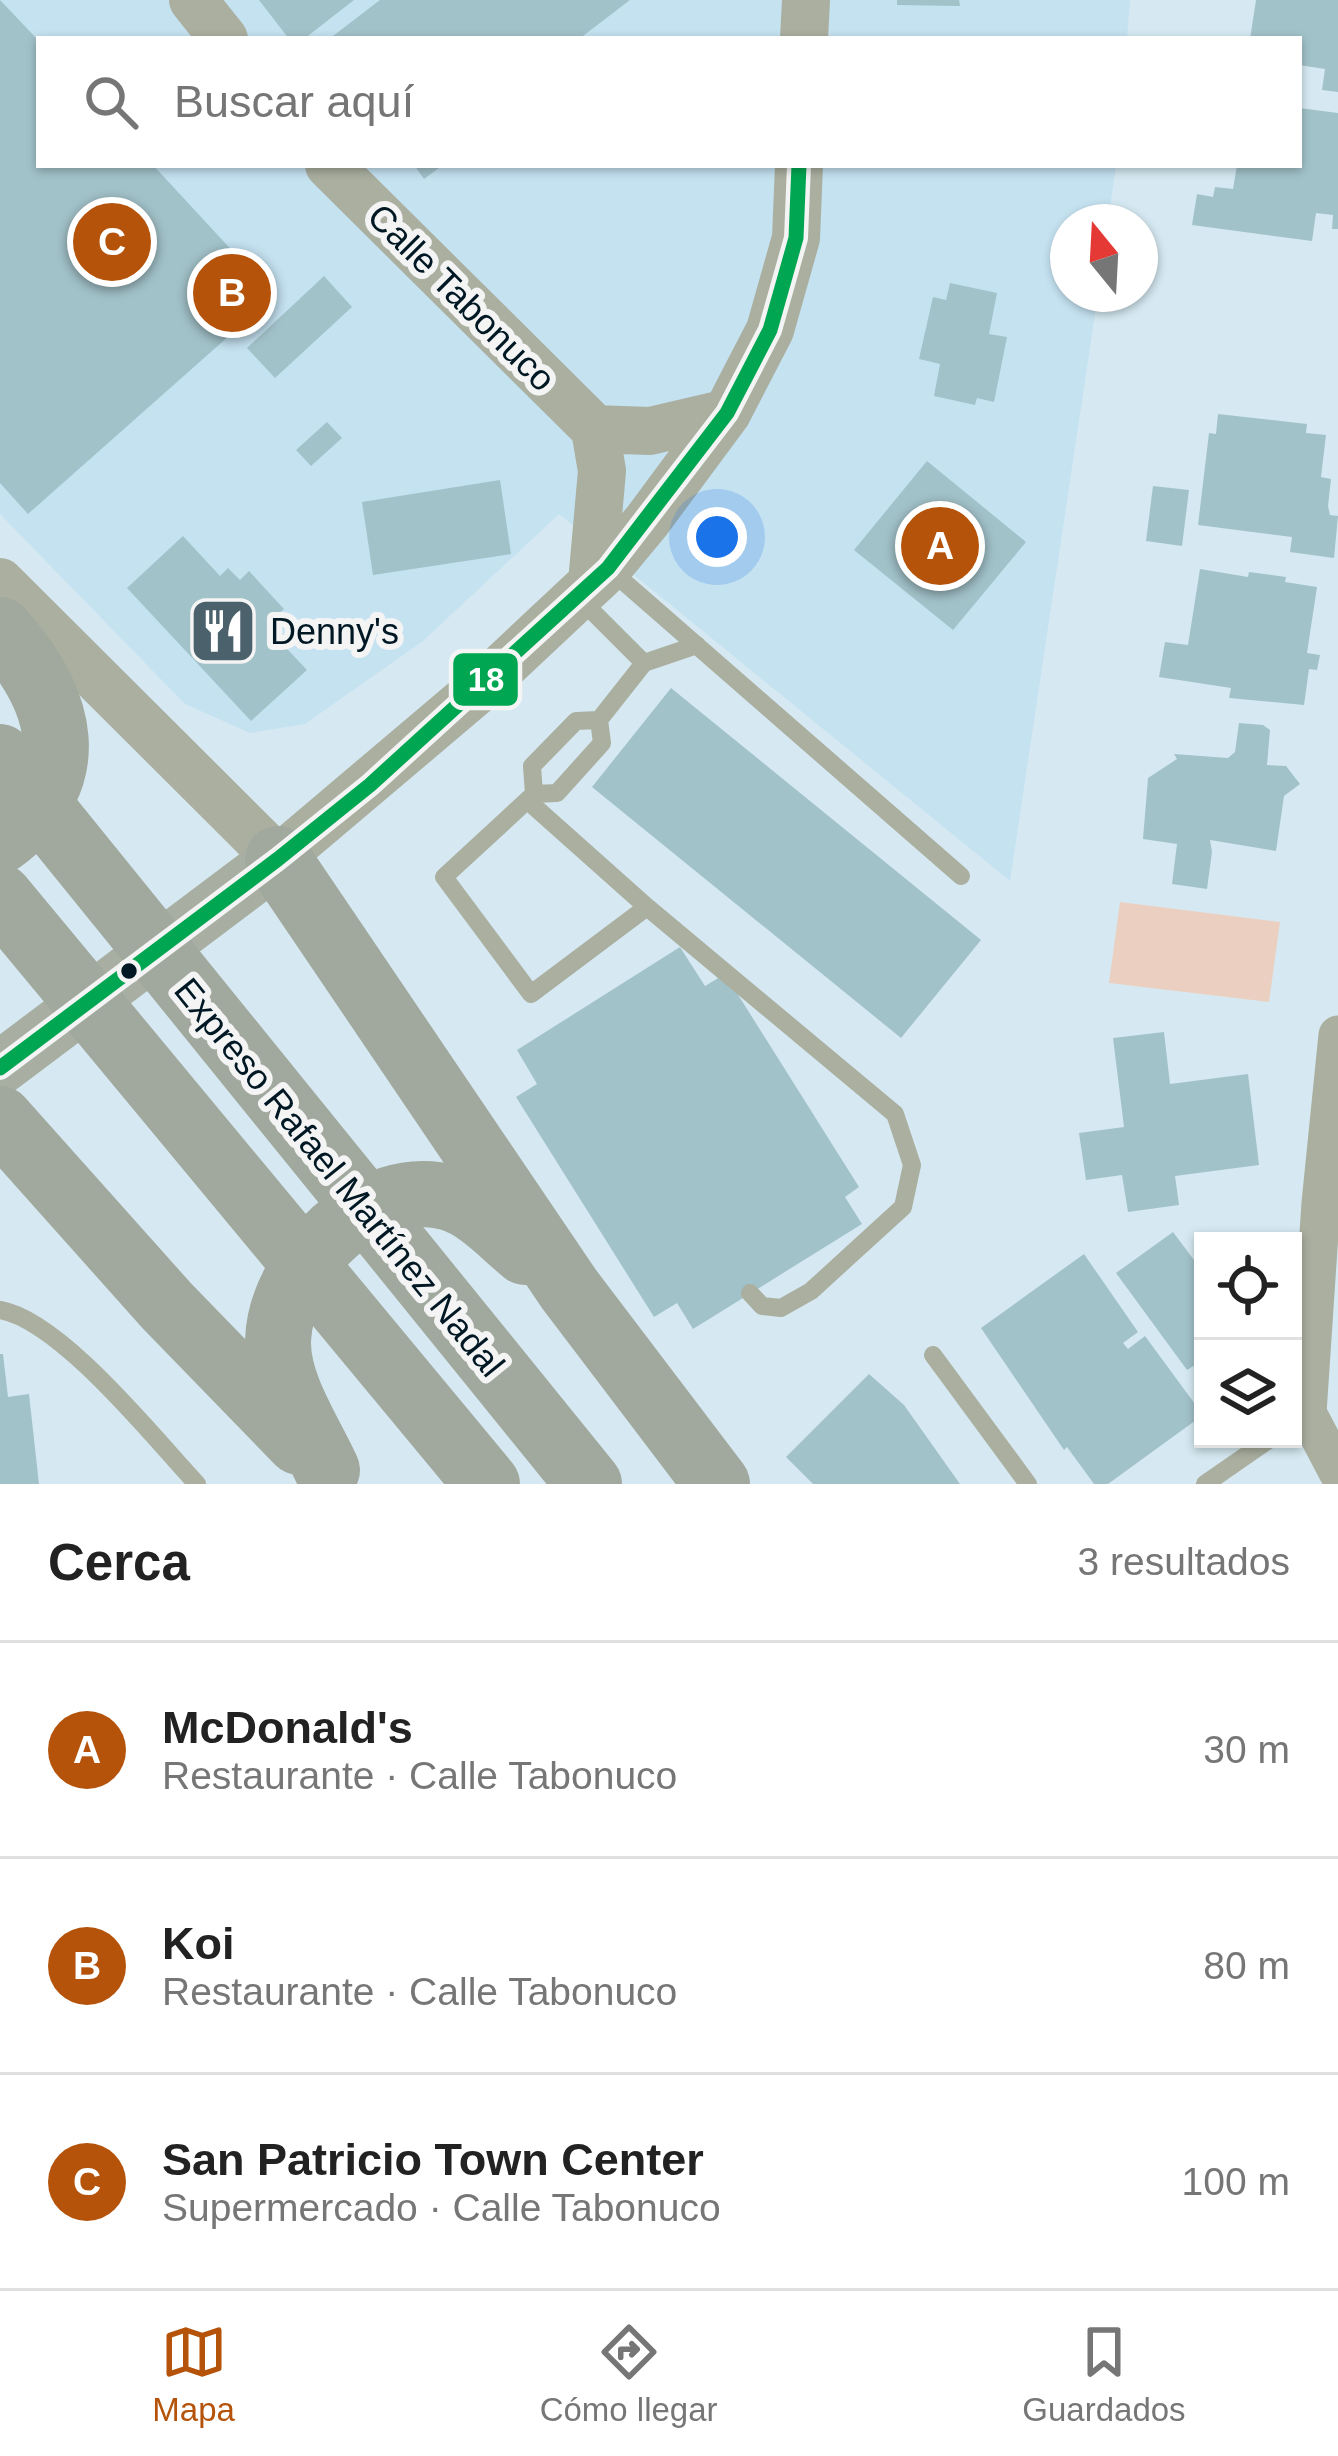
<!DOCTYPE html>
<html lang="es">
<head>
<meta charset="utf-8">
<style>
  body { margin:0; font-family:Arial,sans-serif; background:#f6f6f6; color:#222 }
  .controls { position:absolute; right:36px; bottom:36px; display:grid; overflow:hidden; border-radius:0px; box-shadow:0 3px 9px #0004 }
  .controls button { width:108px; height:108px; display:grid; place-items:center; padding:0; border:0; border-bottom:3px solid #e0e0e0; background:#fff; color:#222; font:60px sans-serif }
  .compass { position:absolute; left:1050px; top:204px; width:108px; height:108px; border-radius:50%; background:#fff; box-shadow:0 3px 9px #0004; rotate:342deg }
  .you { position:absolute; left:717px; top:537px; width:42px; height:42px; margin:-30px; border:9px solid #fff; border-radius:50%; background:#1a73e8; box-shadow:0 0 0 18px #1a73e833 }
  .badge { display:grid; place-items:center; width:78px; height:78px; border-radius:50%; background:#b45309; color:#fff; font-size:39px; font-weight:700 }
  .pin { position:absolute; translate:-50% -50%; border:6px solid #fff; box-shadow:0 3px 12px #0006 }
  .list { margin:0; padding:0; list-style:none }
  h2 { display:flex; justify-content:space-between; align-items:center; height:156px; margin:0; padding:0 48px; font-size:51px }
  h2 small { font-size:39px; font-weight:400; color:#767676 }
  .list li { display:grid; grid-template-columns:78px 1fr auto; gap:36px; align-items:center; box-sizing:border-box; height:216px; padding:0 48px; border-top:3px solid #e0e0e0 }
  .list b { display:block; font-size:45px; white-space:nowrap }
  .list p { margin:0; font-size:39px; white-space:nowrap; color:#767676 }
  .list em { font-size:39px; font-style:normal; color:#767676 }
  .icon { flex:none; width:66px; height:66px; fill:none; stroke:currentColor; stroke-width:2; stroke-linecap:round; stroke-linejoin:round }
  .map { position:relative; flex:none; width:1338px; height:1484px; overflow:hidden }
  .search { position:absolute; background:#fff; box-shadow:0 3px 9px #0004; left:36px; right:36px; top:36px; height:132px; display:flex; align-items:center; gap:30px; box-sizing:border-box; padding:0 42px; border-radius:0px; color:#767676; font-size:45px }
  .sheet { height:804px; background:#fff }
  nav { display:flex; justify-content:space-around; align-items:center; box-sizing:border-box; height:168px; border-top:3px solid #e0e0e0; background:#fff; font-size:33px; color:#767676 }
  nav a { display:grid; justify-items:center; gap:6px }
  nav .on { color:#b45309 }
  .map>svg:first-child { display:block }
</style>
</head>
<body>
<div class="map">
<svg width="1338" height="1484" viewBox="0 0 1338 1484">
  <rect width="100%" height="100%" fill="#d6e9f2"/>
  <!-- built -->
  <path fill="#c5e2f1" d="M0,0H1130L1127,39H39V165H1116L1108,222H1068V294H1098L1010,881L559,514L423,641L305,724L250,733L185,704L0,514Z"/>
  <!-- green -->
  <path fill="#ebd0c1" d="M1120,902L1280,922L1269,1002L1109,983Z"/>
  <!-- building -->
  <path fill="#a2c2c9" d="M0,0L39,41V165H153L274,296L28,514L0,483Z
    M259,0H354L304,39H289Z
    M380,0H630L579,39H329Z
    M897,0H959L960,6L897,5Z
    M1256,0H1338V92L1322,90L1325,69L1299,65V39H1250Z
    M1299,108L1338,113V229H1332L1333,215L1316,213L1312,241L1192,225L1197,194L1213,197L1215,187L1233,189L1237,165H1299Z
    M414,165H443L424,179Z
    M324,276L352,307L275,378L247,348Z
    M950,283L997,293L989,334L1007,337L994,402L977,398L975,405L934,396L940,364L919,359L933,297L946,300Z
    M1218,414L1307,424L1306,433L1326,435L1321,477L1331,479L1328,506L1330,515L1338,516L1334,558L1290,552L1292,537L1198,525L1209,433L1216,434Z
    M327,422L342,438L311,466L296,450Z
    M927,461L1026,542L953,630L854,550Z
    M500,480L511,554L373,575L362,502Z
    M1153,486L1189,490L1182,546L1146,541Z
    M183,536L220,576L228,568L240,580L249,571L284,609L275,617L284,626L274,635L307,670L251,721L127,588Z
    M1200,569L1248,577L1249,572L1286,577L1285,582L1317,587L1307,653L1320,655L1317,670L1309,669L1304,705L1229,698L1231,688L1159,677L1165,642L1188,645Z
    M671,688L981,940L901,1038L592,787Z
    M1239,723L1263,725L1270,730L1267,765L1286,766L1300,784L1284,796L1276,851L1210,840L1212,852L1207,889L1172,884L1177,844L1143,839L1148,778L1177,759L1174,754L1228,758L1235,752Z
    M680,947L705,986L725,974L859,1187L845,1197L862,1224L693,1329L677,1303L654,1317L516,1097L537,1084L517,1050Z
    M1164,1032L1170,1084L1248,1074L1259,1165L1175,1176L1179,1205L1128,1212L1122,1175L1086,1180L1079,1133L1124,1127L1113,1038Z
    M1173,1232L1203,1272V1360L1187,1370L1116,1273Z
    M1084,1254L1138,1332L1123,1343L1128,1349L1145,1336L1203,1415L1108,1484H1094L1067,1447L1064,1450L981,1328Z
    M0,1354H3L8,1397L29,1394L39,1484H0Z
    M869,1374L904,1405L960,1484H813L786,1457Z"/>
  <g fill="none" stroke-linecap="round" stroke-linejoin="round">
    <!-- service -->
    <path stroke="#aaafa0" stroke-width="18" d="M608,568L961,876
      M577,596L644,663L697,645
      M599,720L576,721L532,766L534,794L557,793L602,743L599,720L644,663
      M534,794L444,877L531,994L647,907
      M528,801L647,907L895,1114L912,1165L903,1207L811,1291L781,1308L762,1306L750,1293
      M0,1310C60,1320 154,1438 197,1484
      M933,1355L1028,1484
      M1205,1484L1270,1439"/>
    <!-- minor -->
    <path stroke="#aaafa0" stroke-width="39" d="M1338,1035L1321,1203L1307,1413L1338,1472"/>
    <!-- tertiary -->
    <path stroke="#aaafa0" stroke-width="48" d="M193,0L224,39
      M804,39L806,0
      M329,165L595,429L602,471L592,583
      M595,429L650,431L727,413
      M0,582L278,859L480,688L608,568L647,521L727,413L770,330L796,238L799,165"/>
    <!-- secondary -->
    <path stroke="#a8afa2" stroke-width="54" d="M0,1068L278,859"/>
    <!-- motorway -->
    <path stroke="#a1a89d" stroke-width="66" d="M0,630C62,699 86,778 0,841
      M278,859L569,1289L717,1484
      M0,1119L167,1306L299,1442
      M327,1470C309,1431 277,1385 278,1341C280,1264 370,1174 450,1198C478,1206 502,1233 525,1252"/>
    <!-- motorway-bridge -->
    <path stroke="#a1a89d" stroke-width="66" d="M0,757L589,1484
      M0,897L487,1484"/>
    <!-- bus-1 casing -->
    <g stroke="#f4f4f4" stroke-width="24">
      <path id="bus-1" d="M0,1068L278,859L370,785L608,568L727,413L770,330L796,238L799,165"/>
    </g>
    <!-- bus-1 -->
    <use href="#bus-1" stroke="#00a651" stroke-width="15"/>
  </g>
  <!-- icons -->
  <defs>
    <g id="restaurant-square" transform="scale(3.45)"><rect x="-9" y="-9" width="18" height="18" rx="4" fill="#4b616c" stroke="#f4f4f4"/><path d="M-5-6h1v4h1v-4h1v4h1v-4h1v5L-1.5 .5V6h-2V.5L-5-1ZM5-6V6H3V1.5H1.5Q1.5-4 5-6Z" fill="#fff"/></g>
  </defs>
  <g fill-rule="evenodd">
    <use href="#restaurant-square" x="223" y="631"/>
  </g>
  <!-- markers -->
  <circle fill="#001824" stroke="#f4f4f4" stroke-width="4.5" cx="129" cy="971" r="10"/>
  <g text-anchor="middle" stroke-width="12" stroke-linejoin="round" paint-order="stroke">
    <!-- street labels -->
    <g font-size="36" fill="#001824" stroke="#f4f4f4">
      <text transform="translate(462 297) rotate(45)" y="13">Calle Tabonuco</text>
      <text transform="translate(340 1177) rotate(51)" y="13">Expreso Rafael Martínez Nadal</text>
    </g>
    <!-- poi labels -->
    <g font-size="36" fill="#001824" stroke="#f4f4f4" text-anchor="start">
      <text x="270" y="644">Denny's</text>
    </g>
  </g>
  <rect stroke="#f4f4f4" stroke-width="4.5" x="451" y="651" width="69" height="57" rx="12" fill="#00a651"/>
  <g font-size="33" text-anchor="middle" font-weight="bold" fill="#fff">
    <text x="486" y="691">18</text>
  </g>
</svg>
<div class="controls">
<button><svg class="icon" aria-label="locate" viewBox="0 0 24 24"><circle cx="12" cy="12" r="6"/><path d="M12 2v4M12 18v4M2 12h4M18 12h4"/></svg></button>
<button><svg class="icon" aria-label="layers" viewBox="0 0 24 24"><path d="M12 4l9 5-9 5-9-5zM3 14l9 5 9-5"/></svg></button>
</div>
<svg class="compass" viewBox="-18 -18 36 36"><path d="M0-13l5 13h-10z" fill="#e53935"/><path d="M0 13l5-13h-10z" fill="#767676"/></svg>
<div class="you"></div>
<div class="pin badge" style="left:940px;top:546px">A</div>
<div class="pin badge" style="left:232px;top:293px">B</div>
<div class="pin badge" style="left:112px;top:242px">C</div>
<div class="search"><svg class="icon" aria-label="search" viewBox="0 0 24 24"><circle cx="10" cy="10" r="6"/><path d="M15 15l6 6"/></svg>Buscar aquí</div>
</div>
<section class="sheet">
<h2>Cerca<small>3 resultados</small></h2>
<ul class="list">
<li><span class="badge">A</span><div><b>McDonald's</b><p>Restaurante · Calle Tabonuco</p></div><em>30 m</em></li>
<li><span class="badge">B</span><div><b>Koi</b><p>Restaurante · Calle Tabonuco</p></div><em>80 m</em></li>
<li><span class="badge">C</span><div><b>San Patricio Town Center</b><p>Supermercado · Calle Tabonuco</p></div><em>100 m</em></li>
</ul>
</section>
<nav>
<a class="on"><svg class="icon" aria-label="map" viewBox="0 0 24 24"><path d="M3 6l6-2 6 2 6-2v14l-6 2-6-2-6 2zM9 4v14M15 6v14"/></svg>Mapa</a>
<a><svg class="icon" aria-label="directions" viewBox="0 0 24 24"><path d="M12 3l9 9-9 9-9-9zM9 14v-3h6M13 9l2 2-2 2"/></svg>Cómo llegar</a>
<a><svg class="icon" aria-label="saved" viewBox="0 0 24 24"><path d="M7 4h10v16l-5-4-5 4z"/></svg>Guardados</a>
</nav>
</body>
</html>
